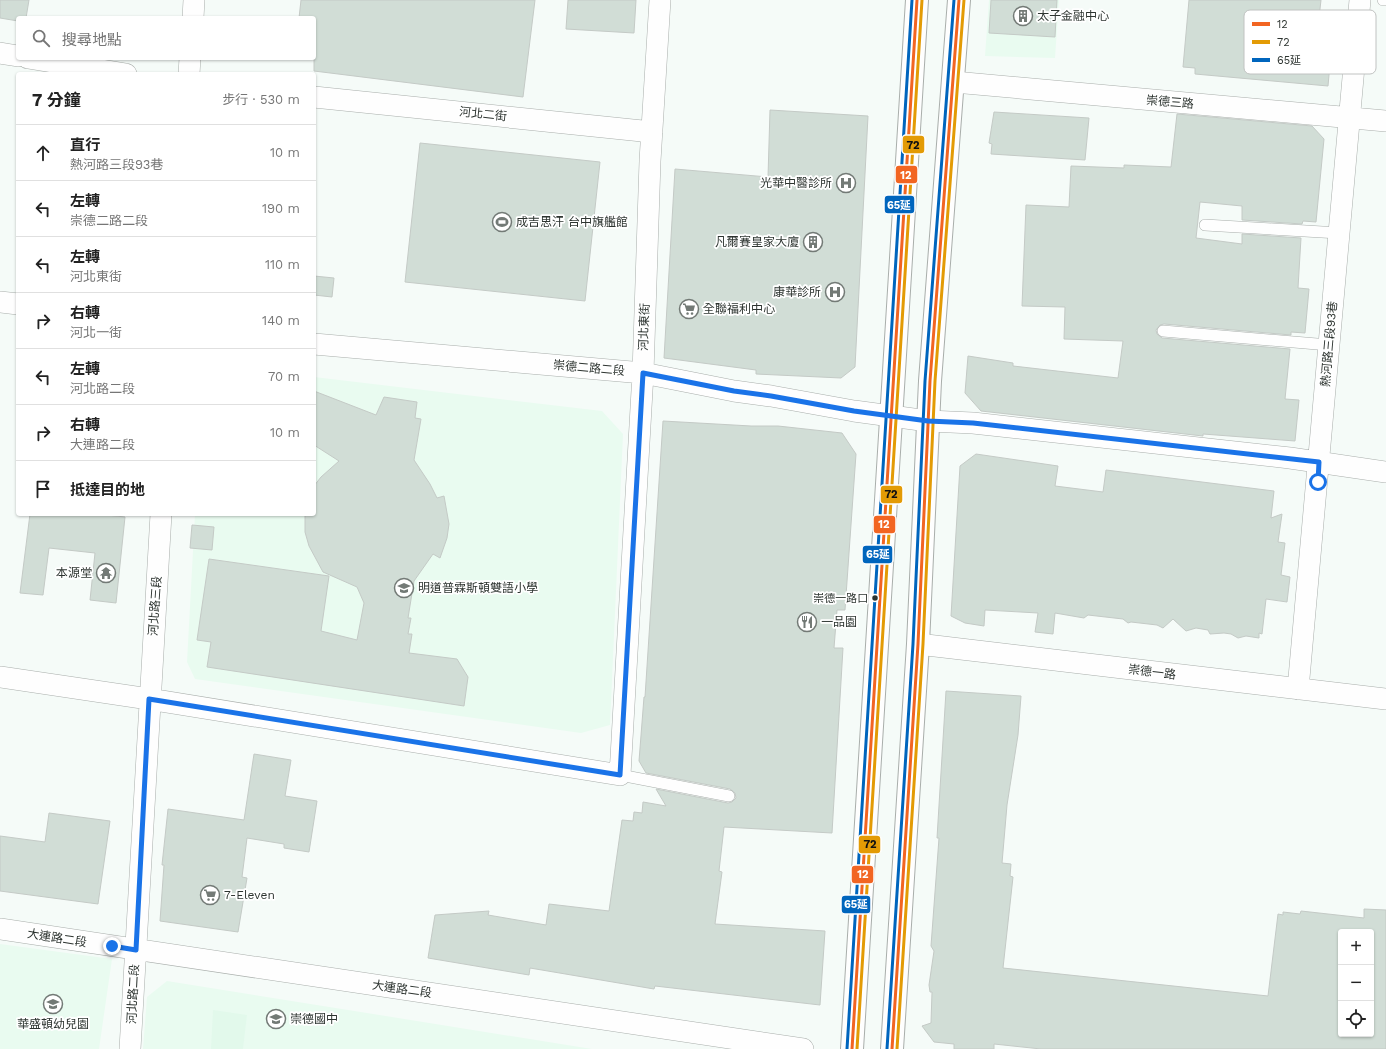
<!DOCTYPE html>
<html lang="zh-TW">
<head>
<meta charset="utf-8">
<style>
  body { margin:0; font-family:"Work Sans","Noto Sans TC",sans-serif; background:#f6f6f6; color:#222 }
  .controls { position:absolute; right:12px; bottom:12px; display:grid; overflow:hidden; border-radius:4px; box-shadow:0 1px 3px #0004 }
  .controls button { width:36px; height:36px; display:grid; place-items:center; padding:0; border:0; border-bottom:1px solid #e0e0e0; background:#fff; color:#222; font:20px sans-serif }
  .stop { position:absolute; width:12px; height:12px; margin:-9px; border:3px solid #1a73e8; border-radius:50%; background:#fff }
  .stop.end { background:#1a73e8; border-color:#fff; box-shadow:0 1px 4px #0008 }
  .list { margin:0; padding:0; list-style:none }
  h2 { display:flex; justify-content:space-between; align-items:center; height:52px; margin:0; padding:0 16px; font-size:17px }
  h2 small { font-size:13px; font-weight:400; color:#767676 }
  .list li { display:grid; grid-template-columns:26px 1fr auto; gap:12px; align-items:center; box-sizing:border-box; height:56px; padding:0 16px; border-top:1px solid #e0e0e0 }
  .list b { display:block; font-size:15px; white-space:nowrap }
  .list p { margin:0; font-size:13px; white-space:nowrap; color:#767676 }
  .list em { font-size:13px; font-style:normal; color:#767676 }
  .icon { flex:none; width:22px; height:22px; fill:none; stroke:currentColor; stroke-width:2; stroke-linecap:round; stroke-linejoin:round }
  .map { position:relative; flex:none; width:1386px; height:1049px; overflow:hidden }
  .search { position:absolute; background:#fff; box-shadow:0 1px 3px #0004; left:16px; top:16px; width:300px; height:44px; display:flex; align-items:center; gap:10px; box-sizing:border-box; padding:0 14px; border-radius:4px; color:#767676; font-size:15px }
  .panel { position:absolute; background:#fff; box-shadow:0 1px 3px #0004; left:16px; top:72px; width:300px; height:444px; border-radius:4px }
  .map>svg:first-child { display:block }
</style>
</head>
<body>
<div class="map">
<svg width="1386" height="1049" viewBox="0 0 1386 1049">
  <rect width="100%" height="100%" fill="#f5fbf8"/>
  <!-- built -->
  <path fill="#e9fbf0" d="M989,0H1059L1055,58L985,56Z
    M314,377L602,411L623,434L610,725L581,733L195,679L187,662L195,514H314Z
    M0,944L112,959L99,1049H0Z
    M167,981L592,1049H143L147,997Z"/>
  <!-- green -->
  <path fill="#e2f9eb" d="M213,1010L247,1015L243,1049H211Z"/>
  <!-- building -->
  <path fill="#d1ddd6" stroke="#c4cac6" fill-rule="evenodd" d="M0,0H29L26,18H18V21L0,18Z
    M301,0H535L523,97L314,71V18H299Z
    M568,0H636L634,33L566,29Z
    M991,0H1057L1055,37L989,33Z
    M1189,0H1321L1318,27H1328L1327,41L1332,42L1328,86L1195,74V68L1183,67Z
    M770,110L868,116L855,367L841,378L756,374V370L664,358L675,169L768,177Z
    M994,112L1089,118L1085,160L991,154L992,144L989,143Z
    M1177,114L1312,126L1324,139L1316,222L1303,221L1302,224L1242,220V206L1200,202L1196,238L1242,244V234L1301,238L1298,288L1309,289L1305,333L1291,332V335L1164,324L1160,325L1156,330L1157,334L1162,338L1290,349L1285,399L1299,400L1295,441L1203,434V436L981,411L965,393L968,356L1013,363V366L1118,378L1123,341L1064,339L1065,307L1022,306L1026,205L1069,207L1071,166L1124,168V165L1171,167Z
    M420,143L600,162L585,301L405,282Z
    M314,276L334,278L332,297L314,295Z
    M314,391L376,415L384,397L417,402L415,418L421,419L414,460L430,484L437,498L444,496L449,524L447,538L440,558L433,554L414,581L408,618H411L408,634H412L409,653L457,659L468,677L464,706L207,667L211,642L197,640L209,559L329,576L321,631L357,640L364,603L357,587L323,572L309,546L305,532V514H314V486L321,477L339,461L314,445Z
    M663,421L751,426H778L842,433L856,454L845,610H837L834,648H843L832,833L724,827L719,871L722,872L715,924L825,931L820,1005L655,986L654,989L530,968L529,975L428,958L435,915L489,911L488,915L546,925L549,904L609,911L622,820L633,821L634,812L642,813L643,802L666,806L656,789L728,803L732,802L736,798L735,793L730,789L646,773L639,761L644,697H645Z
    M976,454L1058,466L1055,486L1103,492L1106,470L1274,491L1271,518L1282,514L1278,542L1285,543L1281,575L1290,577L1287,602L1266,599L1262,634L1259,633V638L1246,636L1238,638L1231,634L1224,633L1210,634L1208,630L1196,628L1186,631L1173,619L1163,628L1157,625L1131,622L1128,623L1123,619L1088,615L1084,618L1055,613L1053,634L1035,632L1038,613L985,610L984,626L965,623L951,616L960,466Z
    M30,514H98L125,517L116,603L90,600L95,553L49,548L43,595L20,593Z
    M192,525L214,527L212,550L190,548Z
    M946,691L1021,696L1018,735L1007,805L1002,863L1011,864L1010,876L1013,877L1003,968L1268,996L1278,914L1283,915V912L1300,914L1301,911L1364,918V909L1386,910V1049H1041L994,1044V1049H954V1044L934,1042L922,1026L931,1023L932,992H930L929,985L934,951L931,946L939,838H937ZM1341,932H1371V1034H1341Z
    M254,754L291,760L285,796L317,801L309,852L284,848V844L247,838L242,877L247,878L238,932L160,921L164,865H162L168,809L244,820Z
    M49,813L110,821L98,904L0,891V836L45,842Z"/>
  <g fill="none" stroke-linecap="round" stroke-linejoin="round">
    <!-- service casing -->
    <g stroke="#a9aeab" stroke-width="12">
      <path id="service" d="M1383,0H1386
        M1205,225L1339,233
        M1163,331L1329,345
        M620,775L729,796"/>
    </g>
    <!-- minor casing -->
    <g stroke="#a9aeab" stroke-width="22">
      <path id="minor" d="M193,18L194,0
        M0,53L18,56
        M28,58L126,74
        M189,74L190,58
        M954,82L1386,121
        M314,97L652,132
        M0,302L18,304
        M314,344L643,373L734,391L771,396L854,411L928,421L973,423L1290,458L1386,472
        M918,644L1386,699
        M0,677L149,699L620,775L643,373L650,161L660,0
        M1298,689L1360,0
        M0,929L803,1049
        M130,1049L161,514"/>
    </g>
    <!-- secondary casing -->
    <g stroke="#a9aeab" stroke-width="24">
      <path id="secondary" d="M852,1049L917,0
        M892,1049L918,644L930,381L959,0"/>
    </g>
    <!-- service -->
    <use href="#service" stroke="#fefefe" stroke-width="11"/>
    <!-- minor -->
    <use href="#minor" stroke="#fefefe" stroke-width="21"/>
    <!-- secondary -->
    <use href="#secondary" stroke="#fefefe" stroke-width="22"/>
    <!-- bus-1 casing -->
    <g stroke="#fff" stroke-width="6">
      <path id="bus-1" d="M852,1049L917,0
        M892,1049L918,644L930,381L959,0"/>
    </g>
    <!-- bus-2 casing -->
    <g stroke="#fff" stroke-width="6">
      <path id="bus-2" d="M857,1049L922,0
        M897,1049L923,644L935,381L964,0"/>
    </g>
    <!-- bus-3 casing -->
    <g stroke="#fff" stroke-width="6">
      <path id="bus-3" d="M847,1049L912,0
        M887,1049L913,644L925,381L954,0"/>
    </g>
    <!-- bus-1 -->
    <use href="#bus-1" stroke="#f26522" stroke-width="3"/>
    <!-- bus-2 -->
    <use href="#bus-2" stroke="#e39b05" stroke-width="3"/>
    <!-- bus-3 -->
    <use href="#bus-3" stroke="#0065bd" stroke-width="3"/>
  </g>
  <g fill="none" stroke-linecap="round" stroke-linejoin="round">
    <!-- route -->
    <path stroke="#1a73e8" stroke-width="5" d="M112,946L136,950L149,699L620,775L643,373L734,391L771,396L854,411L928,421L973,423L1319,462L1318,482"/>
  </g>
  <!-- icons -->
  <defs>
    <g id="building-ring" transform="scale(1)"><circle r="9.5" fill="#fff" stroke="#737a76" stroke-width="1.5"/><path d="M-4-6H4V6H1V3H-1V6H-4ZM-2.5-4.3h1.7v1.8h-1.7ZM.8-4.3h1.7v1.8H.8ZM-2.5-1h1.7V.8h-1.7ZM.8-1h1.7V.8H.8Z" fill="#737a76"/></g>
    <g id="hospital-ring" transform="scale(1)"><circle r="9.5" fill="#fff" stroke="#737a76" stroke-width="1.5"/><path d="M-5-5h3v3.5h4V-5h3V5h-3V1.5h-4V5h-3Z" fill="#737a76"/></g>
    <g id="stadium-ring" transform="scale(1)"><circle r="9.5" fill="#fff" stroke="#737a76" stroke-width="1.5"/><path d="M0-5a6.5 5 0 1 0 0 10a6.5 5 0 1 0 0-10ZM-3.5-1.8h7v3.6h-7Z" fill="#737a76"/></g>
    <g id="supermarket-ring" transform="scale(1)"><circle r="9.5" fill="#fff" stroke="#737a76" stroke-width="1.5"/><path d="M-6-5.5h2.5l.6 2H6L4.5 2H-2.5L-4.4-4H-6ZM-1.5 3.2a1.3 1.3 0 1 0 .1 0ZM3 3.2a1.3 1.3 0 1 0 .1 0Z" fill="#737a76"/></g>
    <g id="temple-ring" transform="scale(1)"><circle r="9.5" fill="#fff" stroke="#737a76" stroke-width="1.5"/><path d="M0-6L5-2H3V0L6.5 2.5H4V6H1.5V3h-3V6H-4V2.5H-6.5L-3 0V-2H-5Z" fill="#737a76"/></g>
    <g id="school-ring" transform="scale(1)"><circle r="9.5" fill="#fff" stroke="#737a76" stroke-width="1.5"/><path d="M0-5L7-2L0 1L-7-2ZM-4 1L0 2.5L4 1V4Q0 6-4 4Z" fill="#737a76"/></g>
    <g id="restaurant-ring" transform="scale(1)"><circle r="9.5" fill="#fff" stroke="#737a76" stroke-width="1.5"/><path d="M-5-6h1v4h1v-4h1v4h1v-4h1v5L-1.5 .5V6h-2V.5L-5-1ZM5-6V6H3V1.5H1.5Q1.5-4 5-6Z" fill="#737a76"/></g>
  </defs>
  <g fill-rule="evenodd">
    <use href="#building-ring" x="1023" y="16"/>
    <use href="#hospital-ring" x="846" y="183"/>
    <use href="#stadium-ring" x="502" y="222"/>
    <use href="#building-ring" x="813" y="242"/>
    <use href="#hospital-ring" x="835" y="292"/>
    <use href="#supermarket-ring" x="689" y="309"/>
    <use href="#temple-ring" x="106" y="573"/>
    <use href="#school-ring" x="404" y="588"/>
    <use href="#restaurant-ring" x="807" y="622"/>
    <use href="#supermarket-ring" x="210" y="895"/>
    <use href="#school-ring" x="53" y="1004"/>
    <use href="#school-ring" x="276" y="1019"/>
  </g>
  <!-- markers -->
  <circle fill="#2d3430" stroke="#fff" stroke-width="1.5" cx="875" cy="598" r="3.5"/>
  <g text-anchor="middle" stroke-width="3.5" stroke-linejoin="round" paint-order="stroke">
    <!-- bus labels -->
    <g font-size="11" fill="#2d3430" stroke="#fff" text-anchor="end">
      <text x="868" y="602">崇德一路口</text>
    </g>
    <!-- poi labels -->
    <g font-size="12" fill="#2d3430" stroke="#fff" text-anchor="start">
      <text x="1037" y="20">太子金融中心</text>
      <text x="832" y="187" text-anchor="end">光華中醫診所</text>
      <text x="516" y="226">成吉思汗 台中旗艦館</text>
      <text x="799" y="246" text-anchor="end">凡爾賽皇家大廈</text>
      <text x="821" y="296" text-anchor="end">康華診所</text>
      <text x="703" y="313">全聯福利中心</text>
      <text x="92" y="577" text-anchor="end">本源堂</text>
      <text x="418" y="592">明道普霖斯頓雙語小學</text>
      <text x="821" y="626">一品園</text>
      <text x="224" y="899">7-Eleven</text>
      <text x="290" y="1023">崇德國中</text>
      <text x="53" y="1028" text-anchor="middle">華盛頓幼兒園</text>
    </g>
    <!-- street labels -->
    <g font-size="12" fill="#2d3430" stroke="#fff">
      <text transform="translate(1170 102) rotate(5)" y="4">崇德三路</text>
      <text transform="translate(483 114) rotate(6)" y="4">河北二街</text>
      <text transform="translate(644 327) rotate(-88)" y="4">河北東街</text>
      <text transform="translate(1329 344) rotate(-85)" y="4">熱河路三段93巷</text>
      <text transform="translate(589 368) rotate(5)" y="4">崇德二路二段</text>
      <text transform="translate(155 606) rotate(-86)" y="4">河北路三段</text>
      <text transform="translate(1152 672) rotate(7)" y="4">崇德一路</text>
      <text transform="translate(57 938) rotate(9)" y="4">大連路二段</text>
      <text transform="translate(402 989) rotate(8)" y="4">大連路二段</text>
      <text transform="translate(133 994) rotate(-87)" y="4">河北路二段</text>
    </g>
  </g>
  <!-- legend -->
  <rect x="1244" y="10" width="132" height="64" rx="6" fill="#fff" stroke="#c0c2c1" stroke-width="1"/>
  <rect x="1252" y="22" width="18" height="4" fill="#f26522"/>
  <rect x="1252" y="40" width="18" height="4" fill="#e39b05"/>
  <rect x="1252" y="58" width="18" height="4" fill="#0065bd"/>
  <g font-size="11" fill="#2d3430">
    <text x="1277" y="28">12</text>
    <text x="1277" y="46">72</text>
    <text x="1277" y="64">65延</text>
  </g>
  <g stroke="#fff" stroke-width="1.5">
    <rect x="902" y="135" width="23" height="19" rx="4" fill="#e39b05"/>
    <rect x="895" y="165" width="23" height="19" rx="4" fill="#f26522"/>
    <rect x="884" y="195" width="31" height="19" rx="4" fill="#0065bd"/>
    <rect x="880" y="485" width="23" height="19" rx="4" fill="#e39b05"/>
    <rect x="873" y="515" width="23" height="19" rx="4" fill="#f26522"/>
    <rect x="862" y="545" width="31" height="19" rx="4" fill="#0065bd"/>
    <rect x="858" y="835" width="23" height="19" rx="4" fill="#e39b05"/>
    <rect x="851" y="865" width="23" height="19" rx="4" fill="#f26522"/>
    <rect x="841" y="895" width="30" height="19" rx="4" fill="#0065bd"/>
  </g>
  <g font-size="11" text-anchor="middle" font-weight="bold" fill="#fff">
    <text x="906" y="179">12</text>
    <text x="899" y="209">65延</text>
    <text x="884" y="528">12</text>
    <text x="878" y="558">65延</text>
    <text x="863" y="878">12</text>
    <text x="856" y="908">65延</text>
  </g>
  <g font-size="11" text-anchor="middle" font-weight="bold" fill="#111">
    <text x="913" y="149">72</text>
    <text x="891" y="498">72</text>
    <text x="870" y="848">72</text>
  </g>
</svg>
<div class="controls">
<button>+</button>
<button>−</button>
<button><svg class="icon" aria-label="locate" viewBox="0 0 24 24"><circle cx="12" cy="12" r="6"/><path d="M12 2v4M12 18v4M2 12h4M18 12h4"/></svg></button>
</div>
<div class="stop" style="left:1318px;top:482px"></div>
<div class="stop end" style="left:112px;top:946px"></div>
<div class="search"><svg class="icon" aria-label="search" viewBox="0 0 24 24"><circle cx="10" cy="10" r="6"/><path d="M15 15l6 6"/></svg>搜尋地點</div>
<section class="panel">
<h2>7 分鐘<small>步行 · 530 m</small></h2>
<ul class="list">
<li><svg class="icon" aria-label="ahead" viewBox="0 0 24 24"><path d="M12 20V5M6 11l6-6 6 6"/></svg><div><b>直行</b><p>熱河路三段93巷</p></div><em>10 m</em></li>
<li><svg class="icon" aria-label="left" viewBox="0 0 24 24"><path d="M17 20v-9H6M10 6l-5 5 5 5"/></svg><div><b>左轉</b><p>崇德二路二段</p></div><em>190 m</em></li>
<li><svg class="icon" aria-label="left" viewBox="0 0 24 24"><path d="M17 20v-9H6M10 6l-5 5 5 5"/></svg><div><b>左轉</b><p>河北東街</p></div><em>110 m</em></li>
<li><svg class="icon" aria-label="right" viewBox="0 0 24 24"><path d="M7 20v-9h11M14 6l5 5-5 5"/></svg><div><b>右轉</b><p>河北一街</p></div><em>140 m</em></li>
<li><svg class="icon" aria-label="left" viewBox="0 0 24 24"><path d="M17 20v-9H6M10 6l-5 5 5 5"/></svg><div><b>左轉</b><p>河北路二段</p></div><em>70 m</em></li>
<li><svg class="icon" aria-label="right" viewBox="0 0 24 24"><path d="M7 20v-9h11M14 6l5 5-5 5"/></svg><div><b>右轉</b><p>大連路二段</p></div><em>10 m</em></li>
<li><svg class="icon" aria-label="arrive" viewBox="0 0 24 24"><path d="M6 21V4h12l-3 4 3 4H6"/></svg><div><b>抵達目的地</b></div></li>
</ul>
</section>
</div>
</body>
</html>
